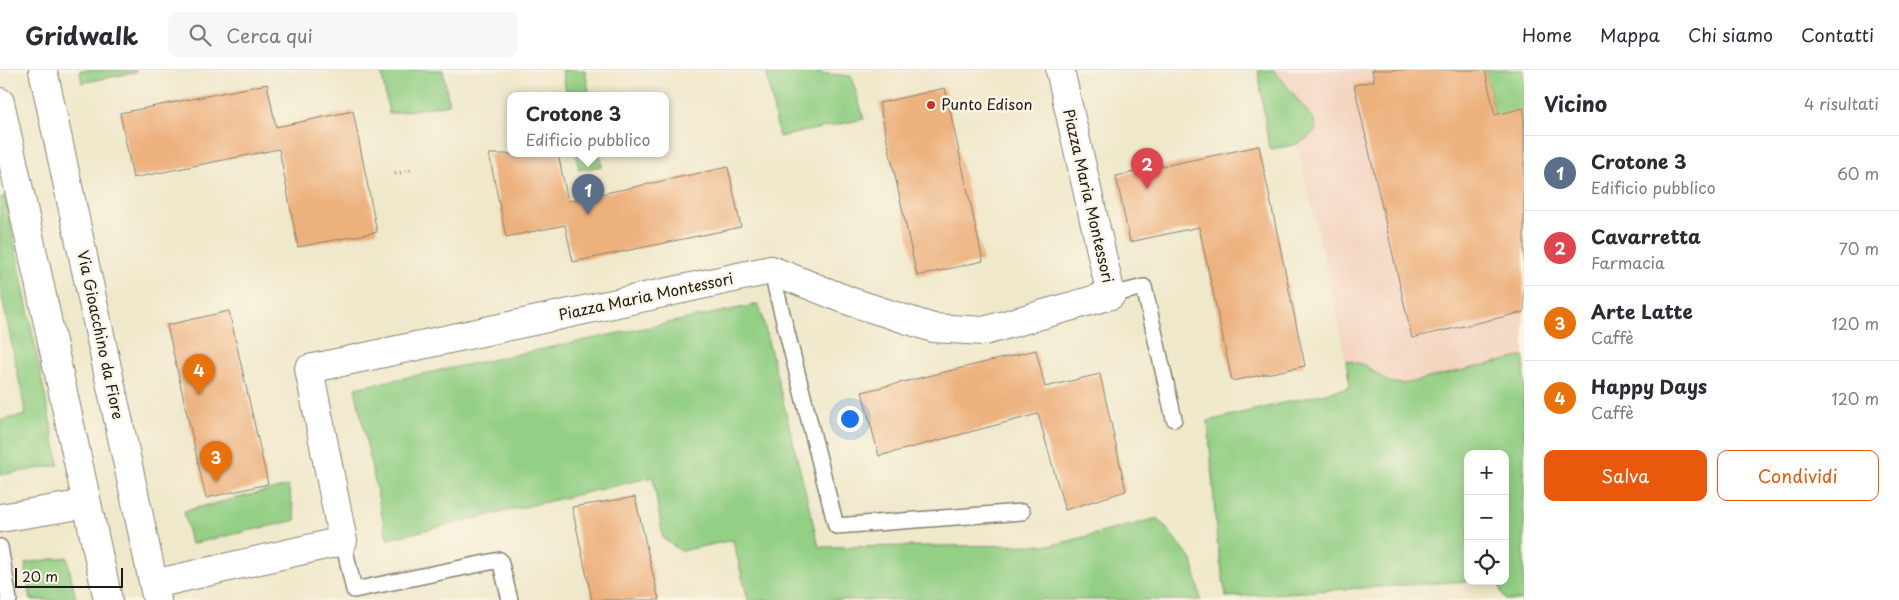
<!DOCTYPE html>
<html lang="it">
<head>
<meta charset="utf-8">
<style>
  body { margin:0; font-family:"Playpen Sans",sans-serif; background:#f7f7f7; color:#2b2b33 }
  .controls { position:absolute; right:15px; bottom:15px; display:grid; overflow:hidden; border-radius:10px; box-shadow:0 2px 12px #0003 }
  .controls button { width:45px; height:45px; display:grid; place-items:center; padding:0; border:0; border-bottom:1px solid #e1e1e2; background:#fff; color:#2b2b33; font:25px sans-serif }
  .scale { position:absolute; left:15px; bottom:12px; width:108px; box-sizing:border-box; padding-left:5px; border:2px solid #1c1c1c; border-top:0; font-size:14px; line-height:18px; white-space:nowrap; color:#1c1c1c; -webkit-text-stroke:4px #fcf5e5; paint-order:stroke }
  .you { position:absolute; left:849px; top:348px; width:18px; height:18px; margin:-12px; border:4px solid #fff; border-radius:50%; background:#1a73e8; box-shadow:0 0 0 8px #1a73e833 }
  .badge { display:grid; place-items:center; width:32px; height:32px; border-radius:50%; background:#ea580c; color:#fff; font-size:16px; font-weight:700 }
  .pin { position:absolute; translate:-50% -41px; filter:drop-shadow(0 1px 2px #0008) }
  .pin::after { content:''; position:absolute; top:26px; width:18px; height:15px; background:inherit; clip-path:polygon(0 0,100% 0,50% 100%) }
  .popup { position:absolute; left:507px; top:22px; width:162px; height:65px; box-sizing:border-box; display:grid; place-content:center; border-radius:10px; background:#fff; filter:drop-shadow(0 1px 4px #0005); font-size:16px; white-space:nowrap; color:#7c7c81 }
  .popup b { font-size:19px; color:#2b2b33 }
  .popup::after { content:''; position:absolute; left:50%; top:100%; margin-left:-10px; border:10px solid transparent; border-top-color:#fff }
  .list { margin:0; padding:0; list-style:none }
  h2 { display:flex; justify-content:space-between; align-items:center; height:65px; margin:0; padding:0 20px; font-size:21px }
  h2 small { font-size:16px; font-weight:400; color:#7c7c81 }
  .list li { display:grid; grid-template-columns:32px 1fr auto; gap:15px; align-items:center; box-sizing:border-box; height:75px; padding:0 20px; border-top:1px solid #e1e1e2 }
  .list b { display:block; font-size:19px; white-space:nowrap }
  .list p { margin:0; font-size:16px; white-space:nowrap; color:#7c7c81 }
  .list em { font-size:16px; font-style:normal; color:#7c7c81 }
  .actions { display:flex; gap:10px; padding:15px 20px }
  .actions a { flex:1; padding:11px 0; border:1px solid #ea580c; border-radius:10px; text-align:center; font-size:18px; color:#ea580c }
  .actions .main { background:#ea580c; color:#fff }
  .icon { flex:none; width:28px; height:28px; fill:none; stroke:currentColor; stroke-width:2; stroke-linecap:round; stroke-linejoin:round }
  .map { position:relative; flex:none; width:1524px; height:530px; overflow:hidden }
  header { display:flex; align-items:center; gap:30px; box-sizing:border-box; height:70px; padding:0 25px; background:#fff; border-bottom:1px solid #e1e1e2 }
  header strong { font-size:24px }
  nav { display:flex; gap:28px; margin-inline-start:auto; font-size:18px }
  .search { width:350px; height:45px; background:#f7f7f7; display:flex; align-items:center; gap:12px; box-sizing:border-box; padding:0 18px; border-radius:10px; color:#7c7c81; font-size:19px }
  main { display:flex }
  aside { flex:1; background:#fff }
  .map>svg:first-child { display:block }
</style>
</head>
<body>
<header>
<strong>Gridwalk</strong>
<div class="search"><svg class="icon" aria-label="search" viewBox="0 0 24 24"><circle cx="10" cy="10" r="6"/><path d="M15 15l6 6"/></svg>Cerca qui</div>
<nav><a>Home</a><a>Mappa</a><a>Chi siamo</a><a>Contatti</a></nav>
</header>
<main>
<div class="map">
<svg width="1524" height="530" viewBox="0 0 1524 530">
  <rect width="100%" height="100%" fill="#fcf5e5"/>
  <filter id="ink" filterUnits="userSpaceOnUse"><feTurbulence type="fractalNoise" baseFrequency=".02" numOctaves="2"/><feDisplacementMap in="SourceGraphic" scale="10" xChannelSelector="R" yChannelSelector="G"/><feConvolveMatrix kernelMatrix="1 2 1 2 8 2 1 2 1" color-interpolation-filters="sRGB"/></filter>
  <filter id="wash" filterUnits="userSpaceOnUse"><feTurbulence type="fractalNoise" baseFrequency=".0096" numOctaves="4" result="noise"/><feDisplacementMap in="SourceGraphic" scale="20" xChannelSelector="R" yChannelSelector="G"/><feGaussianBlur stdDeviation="1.12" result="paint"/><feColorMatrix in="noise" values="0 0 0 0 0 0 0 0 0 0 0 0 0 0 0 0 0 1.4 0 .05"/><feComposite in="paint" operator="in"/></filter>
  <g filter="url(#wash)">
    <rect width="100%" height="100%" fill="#efe8ca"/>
    <!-- built -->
    <path fill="#f3d4bf" d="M1258,0H1524V413L1505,384H1468L1351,317L1335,236L1297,75L1269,79Z"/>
    <!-- green -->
    <path fill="#93cf84" stroke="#587650" d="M80,0H136V2L82,13Z
      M381,0H443L449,34L389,44Z
      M562,0H585L590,26H567Z
      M766,0H789L851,6L864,49L779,67Z
      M1258,0H1274L1314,50L1316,60C1302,76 1289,76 1269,79Z
      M1485,0H1524V38L1498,58Z
      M576,84H600L602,96L579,100Z
      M5,126L59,395L0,405V350L26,345L0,217V128Z
      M759,234L819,477L1053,475L1158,448L1192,490L1201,530H748L733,470L681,481L663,468L653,407L387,469L355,318Z
      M1524,286V530H1505L1497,511H1505V384H1468V511L1226,527L1217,471L1208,351L1350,317L1346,290L1365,295L1388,312L1403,314Z
      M288,416L296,450L191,474L184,441Z
      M67,487L76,530H31L25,493Z"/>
    <g id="blocks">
      <!-- building -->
      <path fill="#edb17e" d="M1372,0H1485L1495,45L1524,38V242L1412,268L1354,15L1374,11Z
        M267,14L276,57L353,41L377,162L298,177L279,79L133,108L120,43Z
        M945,18L983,191L917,206L879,33Z
        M1259,76L1305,296L1232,311L1199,157L1130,172L1116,106Z
        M489,84H558L568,131L728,97L741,157L573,192L565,155L506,167Z
        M229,241L268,414L206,428L167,255Z
        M1036,280L1045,317L1100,304L1126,421L1065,440L1038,344L879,386L862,322Z
        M635,427L659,530H592L572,437Z"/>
    </g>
  </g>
  <g filter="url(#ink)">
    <use href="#blocks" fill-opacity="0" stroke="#868273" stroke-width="1"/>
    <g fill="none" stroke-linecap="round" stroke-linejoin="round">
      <!-- service casing -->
      <g stroke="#868273" stroke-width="18">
        <path id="service" d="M771,200L836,456L1022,442
          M1111,225L1144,217L1174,349
          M343,471L354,520L500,490L510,530
          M0,477L9,530"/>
      </g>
      <!-- minor casing -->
      <g stroke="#868273" stroke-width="30">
        <path id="minor" d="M0,448L86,434
          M154,514L343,471L309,299L771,200L852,232L933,258L984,261L1111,225L1060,0"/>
      </g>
      <!-- tertiary casing -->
      <g stroke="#868273" stroke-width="30">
        <path id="tertiary" d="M43,0L157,530
          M0,32L108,530"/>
      </g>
      <!-- path -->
      <path stroke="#868273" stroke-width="3" stroke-dasharray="1 4" stroke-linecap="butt" d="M395,104L411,100"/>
      <!-- service -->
      <use href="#service" stroke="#fff" stroke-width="15"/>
      <!-- minor -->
      <use href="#minor" stroke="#fff" stroke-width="28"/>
      <!-- tertiary -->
      <use href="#tertiary" stroke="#fff" stroke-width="28"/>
    </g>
  </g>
  <!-- markers -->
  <circle fill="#c8321e" stroke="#fcf5e5" stroke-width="2" cx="931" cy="35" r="5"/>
  <g text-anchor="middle" stroke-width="5" stroke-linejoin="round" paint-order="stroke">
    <!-- poi labels -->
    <g font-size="15" fill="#1c1c1c" stroke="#fcf5e5" text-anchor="start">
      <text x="941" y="40">Punto Edison</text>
    </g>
    <!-- street labels -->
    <g font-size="15" fill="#1c1c1c" stroke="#fcf5e5">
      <text transform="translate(1088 126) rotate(77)" y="5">Piazza Maria Montessori</text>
      <text transform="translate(646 227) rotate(-12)" y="5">Piazza Maria Montessori</text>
      <text transform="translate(100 265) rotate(78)" y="5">Via Gioacchino da Fiore</text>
    </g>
  </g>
</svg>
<div class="controls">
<button>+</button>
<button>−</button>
<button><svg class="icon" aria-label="locate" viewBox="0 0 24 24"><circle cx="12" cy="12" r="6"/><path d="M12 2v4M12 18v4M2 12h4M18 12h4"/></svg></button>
</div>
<div class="scale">20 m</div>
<div class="you"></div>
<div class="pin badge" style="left:588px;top:145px;background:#5c6f8a">1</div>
<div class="popup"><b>Crotone 3</b>Edificio pubblico</div>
<div class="pin badge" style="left:1147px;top:119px;background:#e0444e">2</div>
<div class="pin badge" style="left:216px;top:412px;background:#e8710a">3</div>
<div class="pin badge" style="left:199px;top:325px;background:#e8710a">4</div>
</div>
<aside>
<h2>Vicino<small>4 risultati</small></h2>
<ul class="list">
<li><span class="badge" style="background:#5c6f8a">1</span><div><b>Crotone 3</b><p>Edificio pubblico</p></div><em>60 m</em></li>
<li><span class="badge" style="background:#e0444e">2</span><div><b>Cavarretta</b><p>Farmacia</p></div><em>70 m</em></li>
<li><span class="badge" style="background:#e8710a">3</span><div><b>Arte Latte</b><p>Caffè</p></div><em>120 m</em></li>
<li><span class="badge" style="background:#e8710a">4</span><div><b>Happy Days</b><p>Caffè</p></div><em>120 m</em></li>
</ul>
<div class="actions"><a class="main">Salva</a><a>Condividi</a></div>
</aside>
</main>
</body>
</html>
